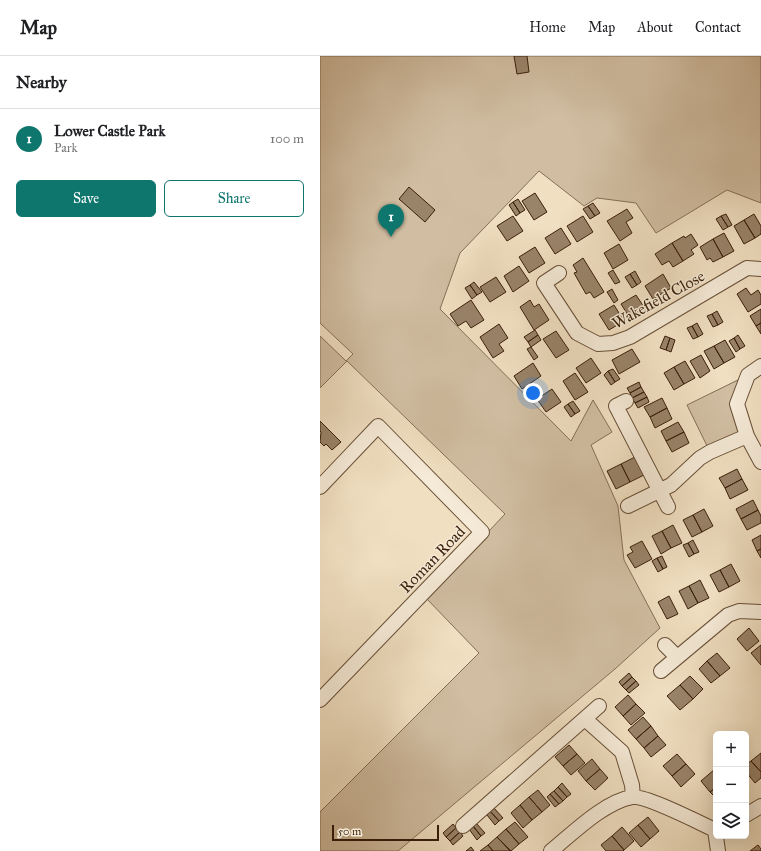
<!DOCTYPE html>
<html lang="en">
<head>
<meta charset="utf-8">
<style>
  body { margin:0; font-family:"IM FELL Great Primer",serif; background:#f2f2f2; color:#202124 }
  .controls { position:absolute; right:12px; bottom:12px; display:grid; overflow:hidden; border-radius:6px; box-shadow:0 4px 16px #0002 }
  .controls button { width:36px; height:36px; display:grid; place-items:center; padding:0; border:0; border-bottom:1px solid #e0e0e0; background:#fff; color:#202124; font:20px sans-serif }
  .scale { position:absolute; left:12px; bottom:10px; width:107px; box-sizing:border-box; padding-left:4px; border:2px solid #3b1f09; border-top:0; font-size:11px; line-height:14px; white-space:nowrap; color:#3b1f09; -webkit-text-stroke:3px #f5ead7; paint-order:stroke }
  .you { position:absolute; left:213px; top:337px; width:14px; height:14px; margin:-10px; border:3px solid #fff; border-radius:50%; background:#1a73e8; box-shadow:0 0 0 6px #1a73e833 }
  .badge { display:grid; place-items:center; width:26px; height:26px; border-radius:50%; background:#0f766e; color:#fff; font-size:13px; font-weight:700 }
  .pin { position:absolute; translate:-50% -33px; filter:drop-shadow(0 1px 2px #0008) }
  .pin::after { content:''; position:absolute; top:21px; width:14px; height:12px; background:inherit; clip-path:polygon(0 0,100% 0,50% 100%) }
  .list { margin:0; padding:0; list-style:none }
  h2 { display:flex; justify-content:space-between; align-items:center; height:52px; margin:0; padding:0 16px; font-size:17px }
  h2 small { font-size:13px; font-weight:400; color:#757577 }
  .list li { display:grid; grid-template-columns:26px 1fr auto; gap:12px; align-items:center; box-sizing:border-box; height:60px; padding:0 16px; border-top:1px solid #e0e0e0 }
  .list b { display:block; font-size:15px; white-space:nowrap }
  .list p { margin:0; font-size:13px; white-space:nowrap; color:#757577 }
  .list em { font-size:13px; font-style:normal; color:#757577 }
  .actions { display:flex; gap:8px; padding:12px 16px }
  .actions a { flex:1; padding:9px 0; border:1px solid #0f766e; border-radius:6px; text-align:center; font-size:14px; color:#0f766e }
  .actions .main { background:#0f766e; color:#fff }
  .icon { flex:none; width:22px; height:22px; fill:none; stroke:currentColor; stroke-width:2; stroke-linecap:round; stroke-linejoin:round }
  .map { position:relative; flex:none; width:441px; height:795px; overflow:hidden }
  header { display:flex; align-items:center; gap:24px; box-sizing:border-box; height:56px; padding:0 20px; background:#fff; border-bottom:1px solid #e0e0e0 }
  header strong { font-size:19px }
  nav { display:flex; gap:22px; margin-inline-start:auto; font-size:14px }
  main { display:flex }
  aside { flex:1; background:#fff }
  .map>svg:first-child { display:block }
</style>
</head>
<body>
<header>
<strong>Map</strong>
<nav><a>Home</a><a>Map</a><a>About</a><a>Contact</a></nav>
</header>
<main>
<aside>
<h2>Nearby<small></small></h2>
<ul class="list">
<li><span class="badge">1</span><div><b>Lower Castle Park</b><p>Park</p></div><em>100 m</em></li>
</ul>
<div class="actions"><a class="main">Save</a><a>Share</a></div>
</aside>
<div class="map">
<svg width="441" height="795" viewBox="0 0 441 795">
  <rect width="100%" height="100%" fill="#f0dfc1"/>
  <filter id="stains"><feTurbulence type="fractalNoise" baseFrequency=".005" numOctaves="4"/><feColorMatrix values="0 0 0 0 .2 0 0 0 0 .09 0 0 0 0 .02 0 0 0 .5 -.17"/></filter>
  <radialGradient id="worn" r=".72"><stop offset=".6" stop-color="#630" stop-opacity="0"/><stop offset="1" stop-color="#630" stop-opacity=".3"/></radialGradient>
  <!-- green -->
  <path fill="#d1bea2" stroke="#866e56" d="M0,0H441V147L407,134L336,177L316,147L277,142L264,150L219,115L140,197L120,253L251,385L273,344L292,376L271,389L298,450L304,504L340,572L295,613L78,795H0V756L159,597L106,542L185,458L27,305L0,332V280L26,305L33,298L0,267Z
    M428,319L417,348L427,380L390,396L367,349Z"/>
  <!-- building -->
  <path fill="#998369" stroke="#3b1f09" d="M194,0H207L209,16L197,18Z
    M89,131L115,154L105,166L79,143Z
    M215,137L227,156L214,164L202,145Z
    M198,143L205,154L200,157L193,146Z
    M193,146L200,157L196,160L189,149Z
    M273,147L280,157L275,160L268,150Z
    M268,150L275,160L270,163L263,153Z
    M307,153L313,162L306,166L312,177L300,185L287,165Z
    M406,158L412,169L408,171L401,160Z
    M434,158L441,170V178L435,182L424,164Z
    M193,160L203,175L187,185L177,170Z
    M263,160L273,176L257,186L247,170Z
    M401,160L408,171L403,174L396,163Z
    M424,164L435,182L424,188L414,170Z
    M241,172L251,188L235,198L225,182Z
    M404,177L414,195L403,201L393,183Z
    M371,178L378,189L371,194L374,198L363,205L352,187L364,180L365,182Z
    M393,183L403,201L393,206L390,202L387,204L380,191Z
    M352,187L363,205L353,211L349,205L342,209L335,198Z
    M299,188L308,204L293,213L284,197Z
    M215,191L225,207L209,217L199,201Z
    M263,202L284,236L274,242L270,236L266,238L254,217L257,216L253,209Z
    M199,210L209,225L193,236L184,220Z
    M293,214L300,226L295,228L288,217Z
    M315,215L321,226L317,229L310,218Z
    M310,218L317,229L312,232L305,221Z
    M343,218L351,232L333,243L325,230Z
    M176,221L186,236L170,246L160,231Z
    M154,226L162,236L157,239L150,229Z
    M150,229L157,239L152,243L145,232Z
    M426,232L431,239L438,234L441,239V248L428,256L417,238Z
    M292,233L298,244L294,247L287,236Z
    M316,239L326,254L311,264L301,248Z
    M151,244L164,264L151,272L146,265L138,270L130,258Z
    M210,244L214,251L219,248L229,264L214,274L200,251Z
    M294,249L304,265L289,274L279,258Z
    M441,253V267L436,270L430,260Z
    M397,255L403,266L398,269L392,258Z
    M392,258L398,269L393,271L387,260Z
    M377,267L383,278L378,281L372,270Z
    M441,267V278L436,270Z
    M179,268L188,282L179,288L184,295L173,302L160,281Z
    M372,270L378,281L373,283L367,272Z
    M215,274L218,279L208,286L204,281Z
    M236,275L249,294L236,302L223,283Z
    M218,279L221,284L211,291L208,286Z
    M418,279L425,290L420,293L414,282Z
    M345,280L350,282L346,294L340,292Z
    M350,282L355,284L351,296L346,294Z
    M414,282L420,293L416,296L409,285Z
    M405,284L415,301L404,307L394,290Z
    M394,290L404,307L394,313L384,295Z
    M211,291L218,301L214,304L207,293Z
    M312,293L320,306L299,318L292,304Z
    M381,299L390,315L380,322L370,305Z
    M271,302L281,317L266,327L256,312Z
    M365,305L375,322L364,328L354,311Z
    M213,307L221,320L202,333L194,320Z
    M354,311L364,328L354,334L344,317Z
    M293,313L300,323L295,326L288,315Z
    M288,315L295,326L291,329L284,319Z
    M255,317L268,336L255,344L243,325Z
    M319,326L321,331L310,337L307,332Z
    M321,331L324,336L312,342L310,337Z
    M232,333L241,346L226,356L217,343Z
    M324,336L327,341L315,347L312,342Z
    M327,341L329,346L318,352L315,347Z
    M342,342L347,352L330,361L324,351Z
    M253,345L260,355L255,358L248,348Z
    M248,348L255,358L251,361L244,351Z
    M347,352L352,363L335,372L330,361Z
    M0,365L21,386L12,394L6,388L4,390L0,386L1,376L0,375Z
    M358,366L364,376L346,385L341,375Z
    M364,376L369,387L352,396L346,385Z
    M315,401L324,419L310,426L301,408Z
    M301,408L310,426L296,433L287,415Z
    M417,413L422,423L405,432L399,422Z
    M422,423L428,434L410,443L405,432Z
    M433,444L438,454L421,463L416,453Z
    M384,453L393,470L382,476L373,459Z
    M438,454L441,460V467L427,474L421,463Z
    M373,459L382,476L372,481L363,464Z
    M353,469L362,487L351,492L342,475Z
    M342,475L351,492L341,498L332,480Z
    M441,479V493L437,495L432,484Z
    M373,484L379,496L374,498L368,487Z
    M322,485L332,503L315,512L307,499L313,496L310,491Z
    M368,487L374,498L369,501L363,489Z
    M441,493V502L437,495Z
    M342,500L347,511L343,513L337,502Z
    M337,502L343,513L338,516L332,505Z
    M411,508L420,525L409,531L400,514Z
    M400,514L409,531L399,536L390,519Z
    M380,524L389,542L378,547L369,530Z
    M369,530L378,547L368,553L359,535Z
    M349,540L358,558L347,563L338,546Z
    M429,572L439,585L427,595L417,583Z
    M441,589V609L431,597Z
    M397,597L410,612L400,620L387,605Z
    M387,605L400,620L391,627L379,613Z
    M309,617L312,621L302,630L299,626Z
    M370,620L383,633L373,643L360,629Z
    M312,621L316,625L306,634L302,630Z
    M316,625L319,629L309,637L306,634Z
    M360,629L373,643L360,654L347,640Z
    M308,639L316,648L303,660L295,651Z
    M316,648L325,657L311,669L303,660Z
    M323,661L331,670L316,683L308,674Z
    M331,670L338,680L324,692L316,683Z
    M338,680L346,689L331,701L324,692Z
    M249,689L257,698L243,710L235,701Z
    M441,697V716L431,705Z
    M257,698L265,707L251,719L243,710Z
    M357,698L366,708L352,720L343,710Z
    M272,703L280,713L266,725L258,715Z
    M431,705L441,716V722L435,727L426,716V709Z
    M366,708L375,718L361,731L352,720Z
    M280,713L288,722L275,734L266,725Z
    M395,713L396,731L390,736L381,725Z
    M242,727L251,738L247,741L238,731Z
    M238,731L247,741L243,745L234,735Z
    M396,731V742L390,736Z
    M218,734L230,749L222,756L209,741Z
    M234,735L243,745L239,748L230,738Z
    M230,738L239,748L235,751L227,741Z
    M209,741L222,756L212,764L200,749Z
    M200,749L212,764L203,772L191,757Z
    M174,752L183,762L179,765L170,755Z
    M170,755L179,765L175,769L167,759Z
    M328,761L339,775L330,783L318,769Z
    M195,766L208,781L199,788L186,773Z
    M156,767L165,777L161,780L153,770Z
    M133,768L136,772L126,781L123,777Z
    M318,769L330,783L321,791L309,777Z
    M153,770L161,780L157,784L149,773Z
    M302,771L314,785L304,794L292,780Z
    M136,772L140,776L130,785L126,781Z
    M186,773L199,788L191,795L177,781Z
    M140,776L143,780L133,789L130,785Z
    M292,780L304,794L303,795H286L281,789Z
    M177,781L190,795H173L168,789Z
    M168,789L173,795H160Z
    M438,789L441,793V795H430Z
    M151,791L154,795H146Z"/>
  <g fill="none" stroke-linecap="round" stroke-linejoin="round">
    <!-- minor casing -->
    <g stroke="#684f37" stroke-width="16">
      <path id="minor" d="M239,217L224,227L257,277L278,288L293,287L310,281L427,212L441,213
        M441,310L428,319L417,348L427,380L441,406
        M306,345L296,350L348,451
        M0,431L58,370L162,476L0,644
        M308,450L351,429L380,402L390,396L427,380
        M345,589L357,601
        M341,615L408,559L419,555L441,556
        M265,663L302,696L312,729L313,741
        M426,759L441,750
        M143,770L279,650
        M395,774L398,795
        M231,795C253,777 284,746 312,741C325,739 380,767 395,774L396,773"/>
    </g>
    <!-- minor -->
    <use href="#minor" stroke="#f5ead7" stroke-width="14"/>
  </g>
  <g text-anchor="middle" stroke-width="3" stroke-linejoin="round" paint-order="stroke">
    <!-- street labels -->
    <g font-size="16" fill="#3b1f09" stroke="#f5ead7">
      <text transform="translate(338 243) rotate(-29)" y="6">Wakefield Close</text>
      <text transform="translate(112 503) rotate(-46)" y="6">Roman Road</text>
    </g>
  </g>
  <rect width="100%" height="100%" filter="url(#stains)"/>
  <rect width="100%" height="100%" fill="url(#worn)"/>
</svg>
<div class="controls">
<button>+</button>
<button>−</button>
<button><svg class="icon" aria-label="layers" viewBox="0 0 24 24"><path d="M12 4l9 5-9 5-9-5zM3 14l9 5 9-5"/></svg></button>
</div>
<div class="scale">50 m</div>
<div class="you"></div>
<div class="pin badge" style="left:71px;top:181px">1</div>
</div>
</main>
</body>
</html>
